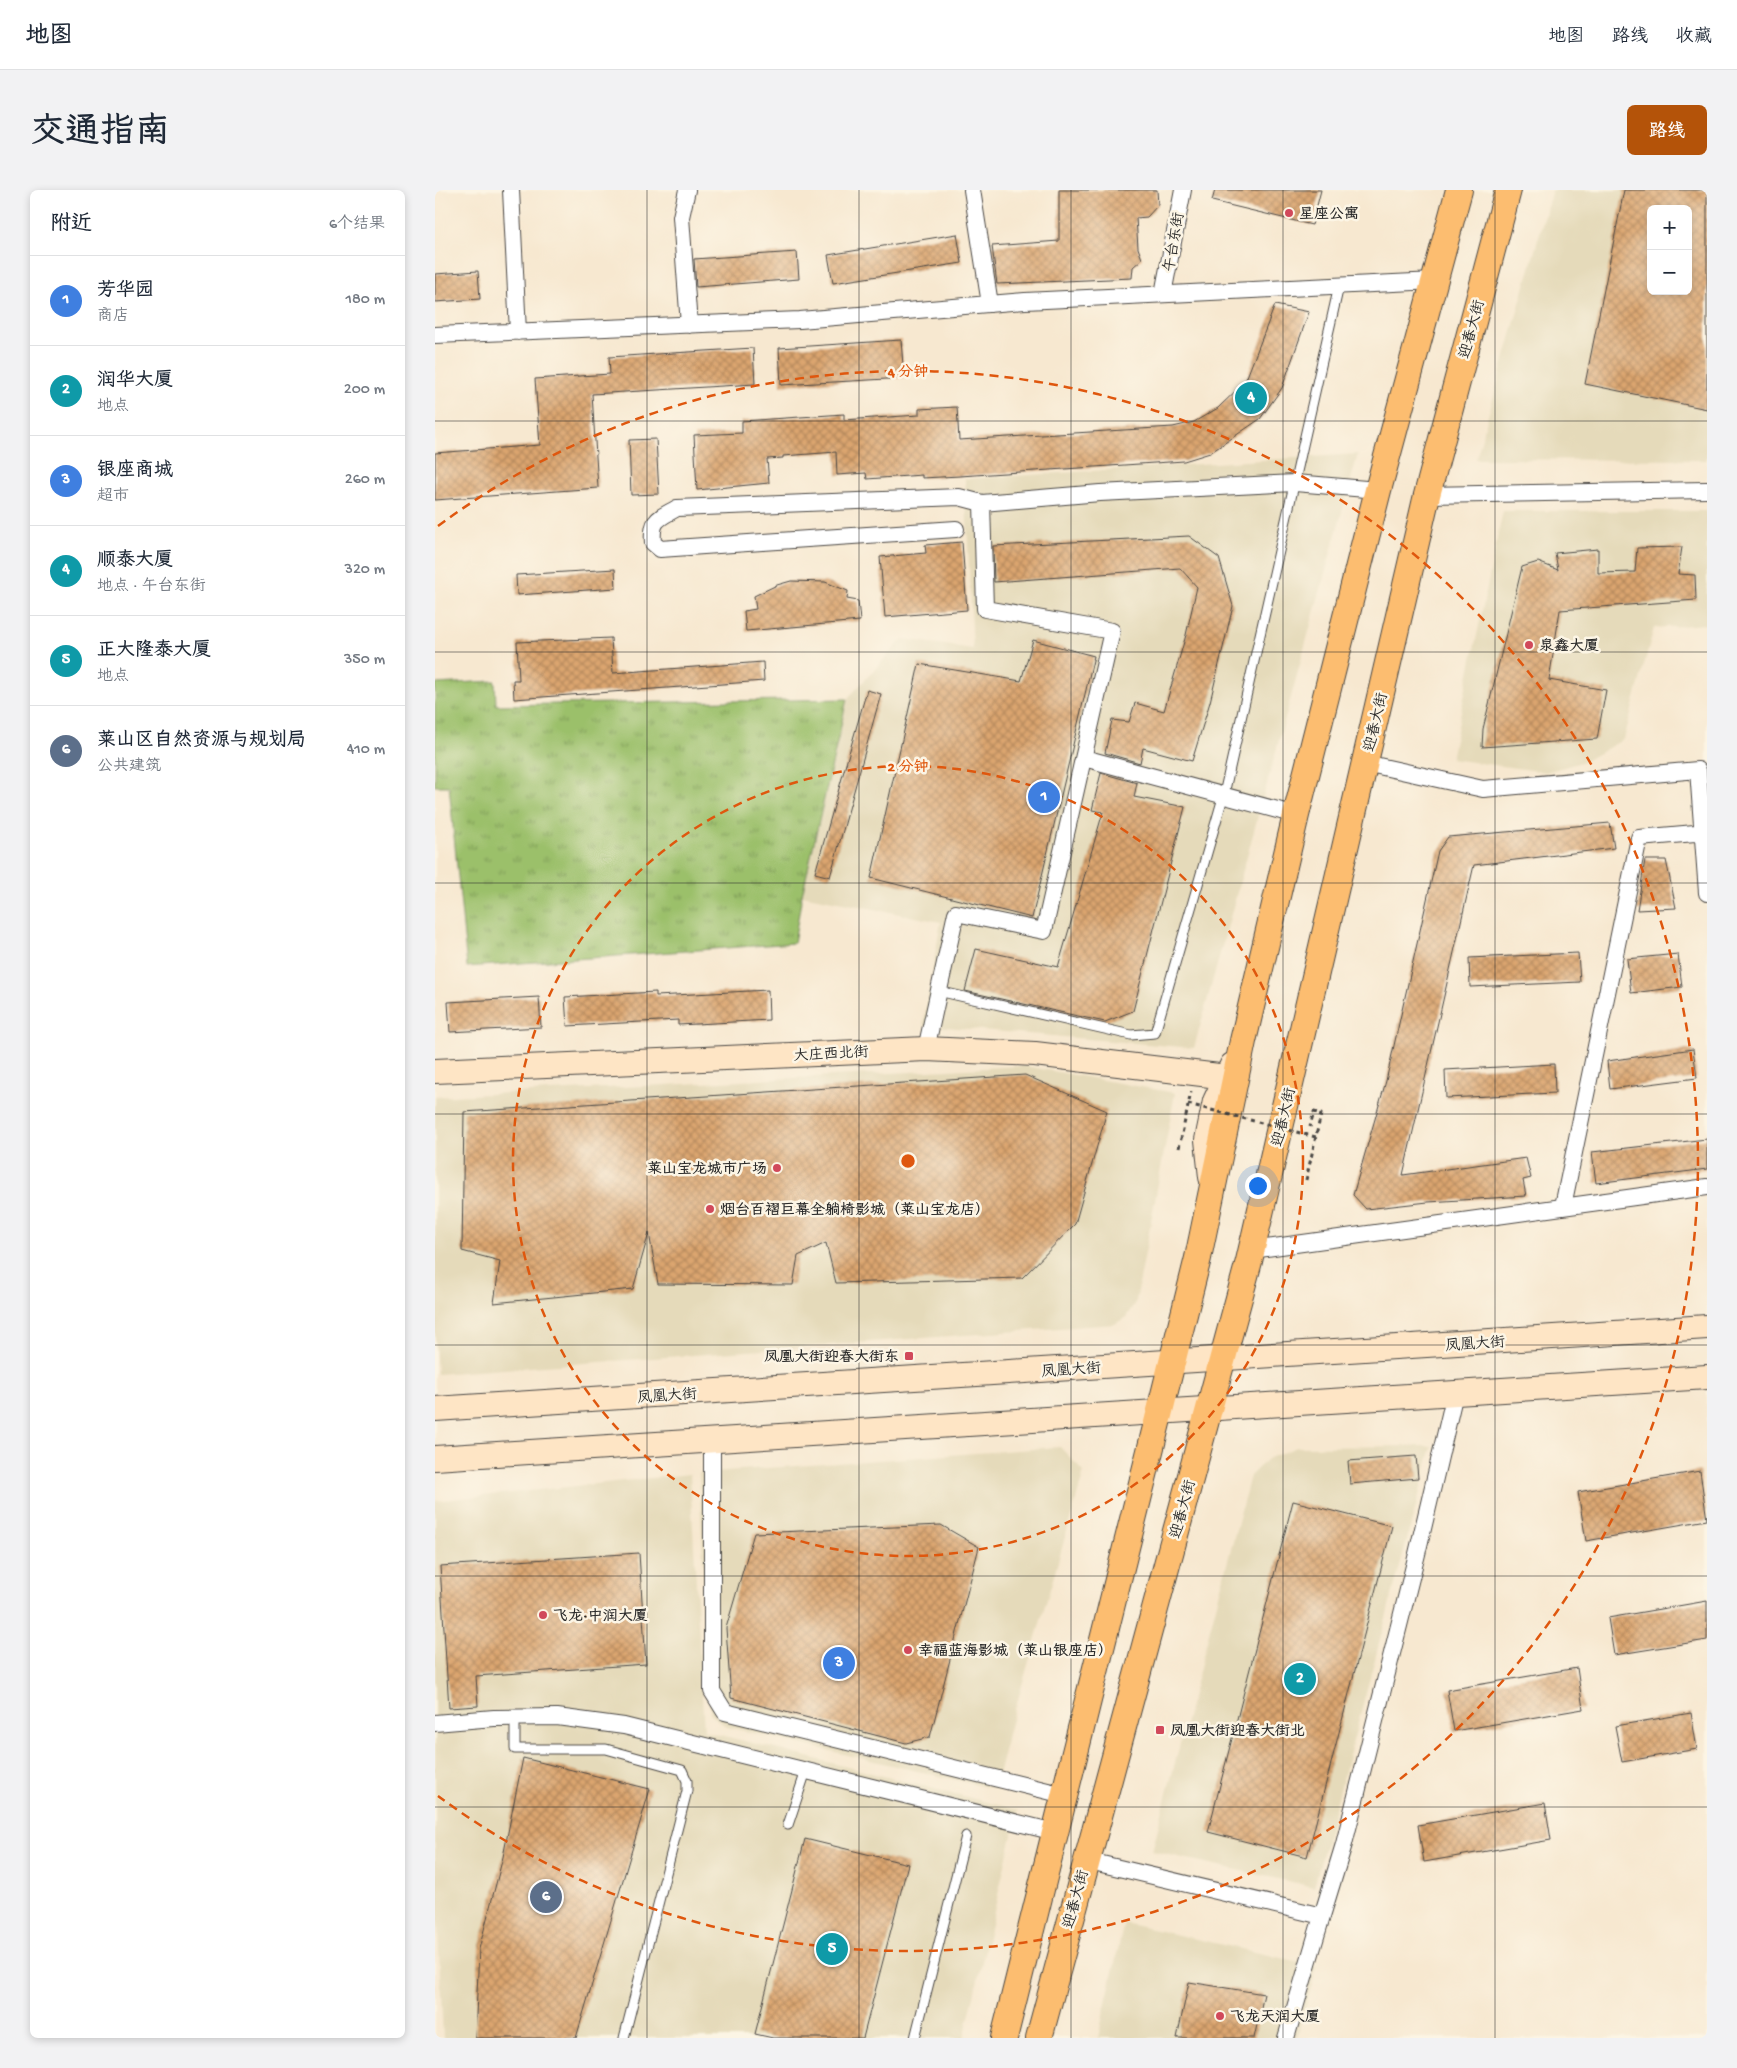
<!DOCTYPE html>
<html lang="zh">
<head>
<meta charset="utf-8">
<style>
  body { margin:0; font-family:"Gochi Hand","LXGW WenKai TC",sans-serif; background:#f2f2f3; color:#1f2937 }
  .controls { position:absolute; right:15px; top:15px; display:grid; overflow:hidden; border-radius:8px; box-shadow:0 2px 8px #0003 }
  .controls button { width:45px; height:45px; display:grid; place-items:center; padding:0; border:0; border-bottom:1px solid #e0e1e3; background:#fff; color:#1f2937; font:25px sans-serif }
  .you { position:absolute; left:822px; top:995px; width:18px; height:18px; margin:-12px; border:4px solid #fff; border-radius:50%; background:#1a73e8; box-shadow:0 0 0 8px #1a73e833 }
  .badge { display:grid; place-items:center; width:32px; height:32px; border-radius:50%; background:#b45309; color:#fff; font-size:16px; font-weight:700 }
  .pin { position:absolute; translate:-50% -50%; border:2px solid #fff; box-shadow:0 1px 5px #0006 }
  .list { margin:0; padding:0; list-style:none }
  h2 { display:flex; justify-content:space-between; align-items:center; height:65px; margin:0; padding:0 20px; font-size:21px }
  h2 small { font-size:16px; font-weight:400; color:#747a83 }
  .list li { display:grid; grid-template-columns:32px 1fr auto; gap:15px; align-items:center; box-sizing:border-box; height:90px; padding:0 20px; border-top:1px solid #e0e1e3 }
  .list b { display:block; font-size:19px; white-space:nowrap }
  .list p { margin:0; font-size:16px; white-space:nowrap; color:#747a83 }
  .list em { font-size:16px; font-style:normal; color:#747a83 }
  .map { position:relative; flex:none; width:1272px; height:1848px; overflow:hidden; border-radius:8px }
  header { display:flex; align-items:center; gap:30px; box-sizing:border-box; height:70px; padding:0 25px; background:#fff; border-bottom:1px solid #e0e1e3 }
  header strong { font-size:24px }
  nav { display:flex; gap:28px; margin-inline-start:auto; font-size:18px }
  .intro { display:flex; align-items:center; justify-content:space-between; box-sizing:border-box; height:120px; padding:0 30px }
  h1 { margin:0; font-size:35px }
  .button { padding:12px 22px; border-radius:8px; background:#b45309; color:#fff; font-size:18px; font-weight:700 }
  main { display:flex; gap:30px; padding:0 30px }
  aside { flex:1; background:#fff; border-radius:8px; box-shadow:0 2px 8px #0003 }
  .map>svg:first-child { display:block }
</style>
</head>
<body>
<header>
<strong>地图</strong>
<nav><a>地图</a><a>路线</a><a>收藏</a></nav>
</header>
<div class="intro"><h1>交通指南</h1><a class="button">路线</a></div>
<main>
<aside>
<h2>附近<small>6个结果</small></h2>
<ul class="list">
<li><span class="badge" style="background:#3f7fe0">1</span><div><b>芳华园</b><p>商店</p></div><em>180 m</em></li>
<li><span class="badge" style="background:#0f9aa8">2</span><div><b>润华大厦</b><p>地点</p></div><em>200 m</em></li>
<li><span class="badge" style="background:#3f7fe0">3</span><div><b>银座商城</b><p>超市</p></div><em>260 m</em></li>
<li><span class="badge" style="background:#0f9aa8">4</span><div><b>顺泰大厦</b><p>地点 · 午台东街</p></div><em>320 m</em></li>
<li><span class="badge" style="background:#0f9aa8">5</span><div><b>正大隆泰大厦</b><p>地点</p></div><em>350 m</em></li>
<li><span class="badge" style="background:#5c6f8a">6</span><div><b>莱山区自然资源与规划局</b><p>公共建筑</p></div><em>410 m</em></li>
</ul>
</aside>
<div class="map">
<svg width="1272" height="1848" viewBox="0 0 1272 1848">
  <defs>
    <pattern id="grass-tufts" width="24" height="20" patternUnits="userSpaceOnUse" patternTransform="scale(1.25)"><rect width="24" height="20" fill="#9bc06b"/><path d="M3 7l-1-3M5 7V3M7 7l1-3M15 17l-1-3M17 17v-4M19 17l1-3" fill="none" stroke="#7f9c58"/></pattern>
    <pattern id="building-cross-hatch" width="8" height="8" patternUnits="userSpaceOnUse" patternTransform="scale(1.25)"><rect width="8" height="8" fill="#dba56f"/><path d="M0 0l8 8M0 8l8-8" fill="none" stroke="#b2875b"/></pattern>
  </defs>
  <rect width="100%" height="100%" fill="#fcf5e5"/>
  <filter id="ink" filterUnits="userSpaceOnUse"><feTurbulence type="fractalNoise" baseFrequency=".02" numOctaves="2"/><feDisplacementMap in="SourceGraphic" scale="10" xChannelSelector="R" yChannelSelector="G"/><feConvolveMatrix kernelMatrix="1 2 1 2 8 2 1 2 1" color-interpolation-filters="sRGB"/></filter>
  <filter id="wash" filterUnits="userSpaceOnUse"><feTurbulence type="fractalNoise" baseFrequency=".0096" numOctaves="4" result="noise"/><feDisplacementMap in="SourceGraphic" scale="20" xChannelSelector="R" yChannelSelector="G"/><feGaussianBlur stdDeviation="1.12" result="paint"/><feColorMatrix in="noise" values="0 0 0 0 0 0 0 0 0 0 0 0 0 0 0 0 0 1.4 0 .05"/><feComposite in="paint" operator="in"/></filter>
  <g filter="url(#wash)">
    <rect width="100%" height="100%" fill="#f7e8d0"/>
    <!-- built -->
    <path fill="#e5daba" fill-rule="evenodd" d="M1117,0H1272V270L1041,269ZM1216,19H1253V101H1216Z
      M923,264L759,858L488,835L506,732L367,705L412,509L468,449L538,459L530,289Z
      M1068,321H1272V434L1219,438L1189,549L1150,571L1111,582L1016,569Z
      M589,876L740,903L701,1111L691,1127L680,1134L2,1184L0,1145V907Z
      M997,1256L879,1697L717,1661L815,1286L832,1269L862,1257Z
      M625,1257L649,1282L574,1540L560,1599L292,1537L275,1524L264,1283Z
      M255,1284L269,1541L583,1620L529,1848H8L0,1675V1311Z
      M689,1733L882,1776L862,1848H663Z"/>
    <!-- grass -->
    <path fill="url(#grass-tufts)" stroke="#63764b" d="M60,491L61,515L412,509L367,705L359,753L32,777L14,596H0V494Z"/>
    <g id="blocks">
      <!-- building -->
      <path fill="url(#building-cross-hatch)" fill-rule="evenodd" d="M624,0H722L723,15L712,27L701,28L703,58L707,69L698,77L697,88L562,94L557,56L624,51Z
        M780,0H886L877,35L777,11Z
        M1189,0H1272V219L1150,194ZM1216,19H1253V101H1216Z
        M522,44L527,73L398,93L393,65Z
        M362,62L364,89L261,97L259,69Z
        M43,81L45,109L0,112V84Z
        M840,115L874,122L847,198L825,229L775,263L749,271L525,286L487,288V285L432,289L431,283L402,285L401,262L348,266V268L332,269L334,293L262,300L259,245L307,243V231L409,224V230L484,225V219L522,217L524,250L738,237L759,232L783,218L810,192Z
        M466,150L469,188L346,195L344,158Z
        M318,158L320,194L157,204L163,298L0,310V263L105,255L100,189L175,184L174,167Z
        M221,249L224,304L196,305L194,250Z
        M754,346L784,368L798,416L775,512L757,571L708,558L705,573L670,563L677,530L694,532L700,513L729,521L751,445L762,397L745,378L559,392L558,356Z
        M527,352L532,420L450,427L445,367L491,363L490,355Z
        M1247,357L1243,384L1260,385L1261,410L1125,420L1114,490L1171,500L1162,549L1047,557L1048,539L1087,377L1103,372L1123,380L1120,363L1163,359V383L1200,382L1202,358Z
        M180,379L181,398L82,405L81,385Z
        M356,391L390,392L413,401L412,409L423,411L425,431L311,441L309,421L321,419L319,406L342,395Z
        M176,448L178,483L328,472L329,491L79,509L78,490H84L82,452Z
        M598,450L659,466L597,728L436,688L484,474L586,491Z
        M432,500L446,504L395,687L380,683Z
        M666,583L702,593L699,607L750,617L698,821L670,832L530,801L541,759L623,777L668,622L657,620Z
        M1175,633L1179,658L1039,675L968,985L1091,968L1096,988L1088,990L1091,1006L993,1012L931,1019L918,1005L951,891L1003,661L1013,647Z
        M1210,670H1231L1241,718L1202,720Z
        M1143,763L1145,792L1035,797L1034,768Z
        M1243,764L1247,797L1196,803L1192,769Z
        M333,800L334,830L243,835V830L132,836L130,807L221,802V806Z
        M104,807L106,837L15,842L13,812Z
        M1258,859L1262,888L1175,899L1172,871Z
        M1119,874L1120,903L1011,908L1010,880Z
        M590,885L672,921L640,1034L587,1088L401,1093L391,1053L363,1066L358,1095L223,1094L214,1043L198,1099L59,1113L65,1071L27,1061L29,922Z
        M1272,949V979L1161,993L1157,962Z
        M981,1266L983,1288L915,1294L913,1271Z
        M1265,1281L1272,1330L1151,1351L1143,1302Z
        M858,1311L957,1336L872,1667L773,1642Z
        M506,1335L544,1357L495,1547L471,1553L296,1508L291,1438L319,1343Z
        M204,1363L211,1474L41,1486L43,1516L14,1518L5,1376Z
        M1272,1411V1450L1179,1465L1173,1428Z
        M1142,1478L1148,1519L1019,1541L1012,1500Z
        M1256,1523L1262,1559L1187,1572L1180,1536Z
        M88,1568L215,1599L141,1848H40L44,1759L68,1667Z
        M1110,1613L1116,1650L989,1672L983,1635Z
        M370,1649L473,1674L428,1848H338L320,1844Z
        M754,1792L829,1804L819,1848H742Z"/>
    </g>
  </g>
  <g filter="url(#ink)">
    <use href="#blocks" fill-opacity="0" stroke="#4a4744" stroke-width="1"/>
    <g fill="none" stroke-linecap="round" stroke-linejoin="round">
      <!-- lane casing -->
      <g stroke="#4a4744" stroke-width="11">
        <path id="lane" d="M503,801L696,845L720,843L789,604L904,96
          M80,1528V1559H171L247,1580L252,1591V1601L189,1848
          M353,1635L371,1581
          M480,1848L531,1646"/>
      </g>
      <!-- street casing -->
      <g stroke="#4a4744" stroke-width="18">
        <path id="street" d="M76,0L83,142
          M252,0L246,27L254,135
          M537,0L555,114
          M728,104L748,0
          M0,145L365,130L590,111L1000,91
          M992,305L1272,300
          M521,339L225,359L218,353C216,329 223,329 242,318L524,307L547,313L665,303L860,293L943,300
          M649,568L861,625
          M930,573L1048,599L1263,580L1272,703
          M491,859L521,723L609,741L677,441L550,419L547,313
          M1128,1016L1204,648L1260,643
          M817,1060L1272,997
          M277,1249V1501L290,1522L629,1605
          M0,1533L59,1528L122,1527L189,1536L620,1642
          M650,1670L887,1726L909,1654L982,1364L1020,1203
          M851,1848L887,1726"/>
      </g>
      <!-- secondary casing -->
      <g stroke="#4a4744" stroke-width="26">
        <path id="secondary" d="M0,881L491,859L600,864L792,887
          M776,987L772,950L780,911L797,875
          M0,1219L1272,1137
          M0,1268L1272,1187"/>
      </g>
      <!-- primary casing -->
      <g stroke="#4a4744" stroke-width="28">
        <path id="primary" d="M569,1848L763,1068L808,851L861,625L943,300L1024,0
          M604,1848L814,1071L992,305L1073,0"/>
      </g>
      <!-- path -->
      <path stroke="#4a4744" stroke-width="3" stroke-dasharray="4 4" stroke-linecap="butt" d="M744,958L756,902
        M871,990L886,924L879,922L875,937"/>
      <!-- lane -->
      <use href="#lane" stroke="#fff" stroke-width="9"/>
      <!-- street -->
      <use href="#street" stroke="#fff" stroke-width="16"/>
      <!-- secondary -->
      <use href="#secondary" stroke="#fee5c5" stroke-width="24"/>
      <!-- primary -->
      <use href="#primary" stroke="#fcbd6f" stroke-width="26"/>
      <!-- path-bridge -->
      <path stroke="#4a4744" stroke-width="3" stroke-dasharray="4 4" stroke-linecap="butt" d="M753,914L881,947"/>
    </g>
  </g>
  <!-- grid -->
  <path fill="none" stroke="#2b2b2b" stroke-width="1" stroke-opacity="0.55" d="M212,0V1848M424,0V1848M636,0V1848M848,0V1848M1060,0V1848M0,231H1272M0,462H1272M0,693H1272M0,924H1272M0,1155H1272M0,1386H1272M0,1617H1272"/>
  <!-- distance rings -->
  <g fill="none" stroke="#df570e" stroke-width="2.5" stroke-dasharray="9 6">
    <circle cx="473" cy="971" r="395"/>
    <path d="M3 336A790 790 0 1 1 3 1606"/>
  </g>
  <!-- markers -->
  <g fill="#d1495b" stroke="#fcf5e5" stroke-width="2">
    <circle cx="854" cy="23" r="5"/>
    <circle cx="1094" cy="455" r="5"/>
    <circle cx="342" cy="978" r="5"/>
    <circle cx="275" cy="1019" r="5"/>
    <rect x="469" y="1161" width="10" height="10" rx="2.5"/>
    <circle cx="108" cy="1425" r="5"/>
    <circle cx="473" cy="1460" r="5"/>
    <rect x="720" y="1535" width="10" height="10" rx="2.5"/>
    <circle cx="785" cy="1826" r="5"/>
  </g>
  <g text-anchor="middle" stroke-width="5" stroke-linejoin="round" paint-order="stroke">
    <!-- poi labels -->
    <g font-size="15" font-weight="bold" fill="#2b2b2b" stroke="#fcf5e5" text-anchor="start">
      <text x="864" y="28">星座公寓</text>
      <text x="1104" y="460">泉鑫大厦</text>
      <text x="332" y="983" text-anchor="end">莱山宝龙城市广场</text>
      <text x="285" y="1024">烟台百褶巨幕全躺椅影城（莱山宝龙店）</text>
      <text x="464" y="1171" text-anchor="end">凤凰大街迎春大街东</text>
      <text x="118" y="1430">飞龙·中润大厦</text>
      <text x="483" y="1465">幸福蓝海影城（莱山银座店）</text>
      <text x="735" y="1545">凤凰大街迎春大街北</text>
      <text x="795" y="1831">飞龙天润大厦</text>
    </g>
    <!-- street labels -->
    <g font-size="15" fill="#2b2b2b" stroke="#fcf5e5">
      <text transform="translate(738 52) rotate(-80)" y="5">午台东街</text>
      <text transform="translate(1036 139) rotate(-75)" y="5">迎春大街</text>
      <text transform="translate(940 532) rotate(-77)" y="5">迎春大街</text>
      <text transform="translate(396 863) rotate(-3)" y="5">大庄西北街</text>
      <text transform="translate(848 927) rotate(-77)" y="5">迎春大街</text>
      <text transform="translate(1040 1153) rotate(-4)" y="5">凤凰大街</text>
      <text transform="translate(636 1179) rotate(-4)" y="5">凤凰大街</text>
      <text transform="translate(232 1205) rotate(-4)" y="5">凤凰大街</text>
      <text transform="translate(747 1319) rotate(-75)" y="5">迎春大街</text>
      <text transform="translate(640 1709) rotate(-75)" y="5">迎春大街</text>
    </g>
  </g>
  <circle cx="473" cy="971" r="8" fill="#df570e" stroke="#fcf5e5" stroke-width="2.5"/>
  <g font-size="15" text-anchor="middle" font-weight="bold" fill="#df570e" stroke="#fcf5e5" stroke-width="5" stroke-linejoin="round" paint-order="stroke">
    <text x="473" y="186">4 分钟</text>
    <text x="473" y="581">2 分钟</text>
  </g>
</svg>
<div class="controls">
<button>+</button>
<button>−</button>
</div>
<div class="you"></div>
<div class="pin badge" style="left:609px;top:607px;background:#3f7fe0">1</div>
<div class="pin badge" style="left:865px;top:1489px;background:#0f9aa8">2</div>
<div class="pin badge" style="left:404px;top:1473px;background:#3f7fe0">3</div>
<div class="pin badge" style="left:816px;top:208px;background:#0f9aa8">4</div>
<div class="pin badge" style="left:397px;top:1759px;background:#0f9aa8">5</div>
<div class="pin badge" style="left:111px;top:1707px;background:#5c6f8a">6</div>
</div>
</main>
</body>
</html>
